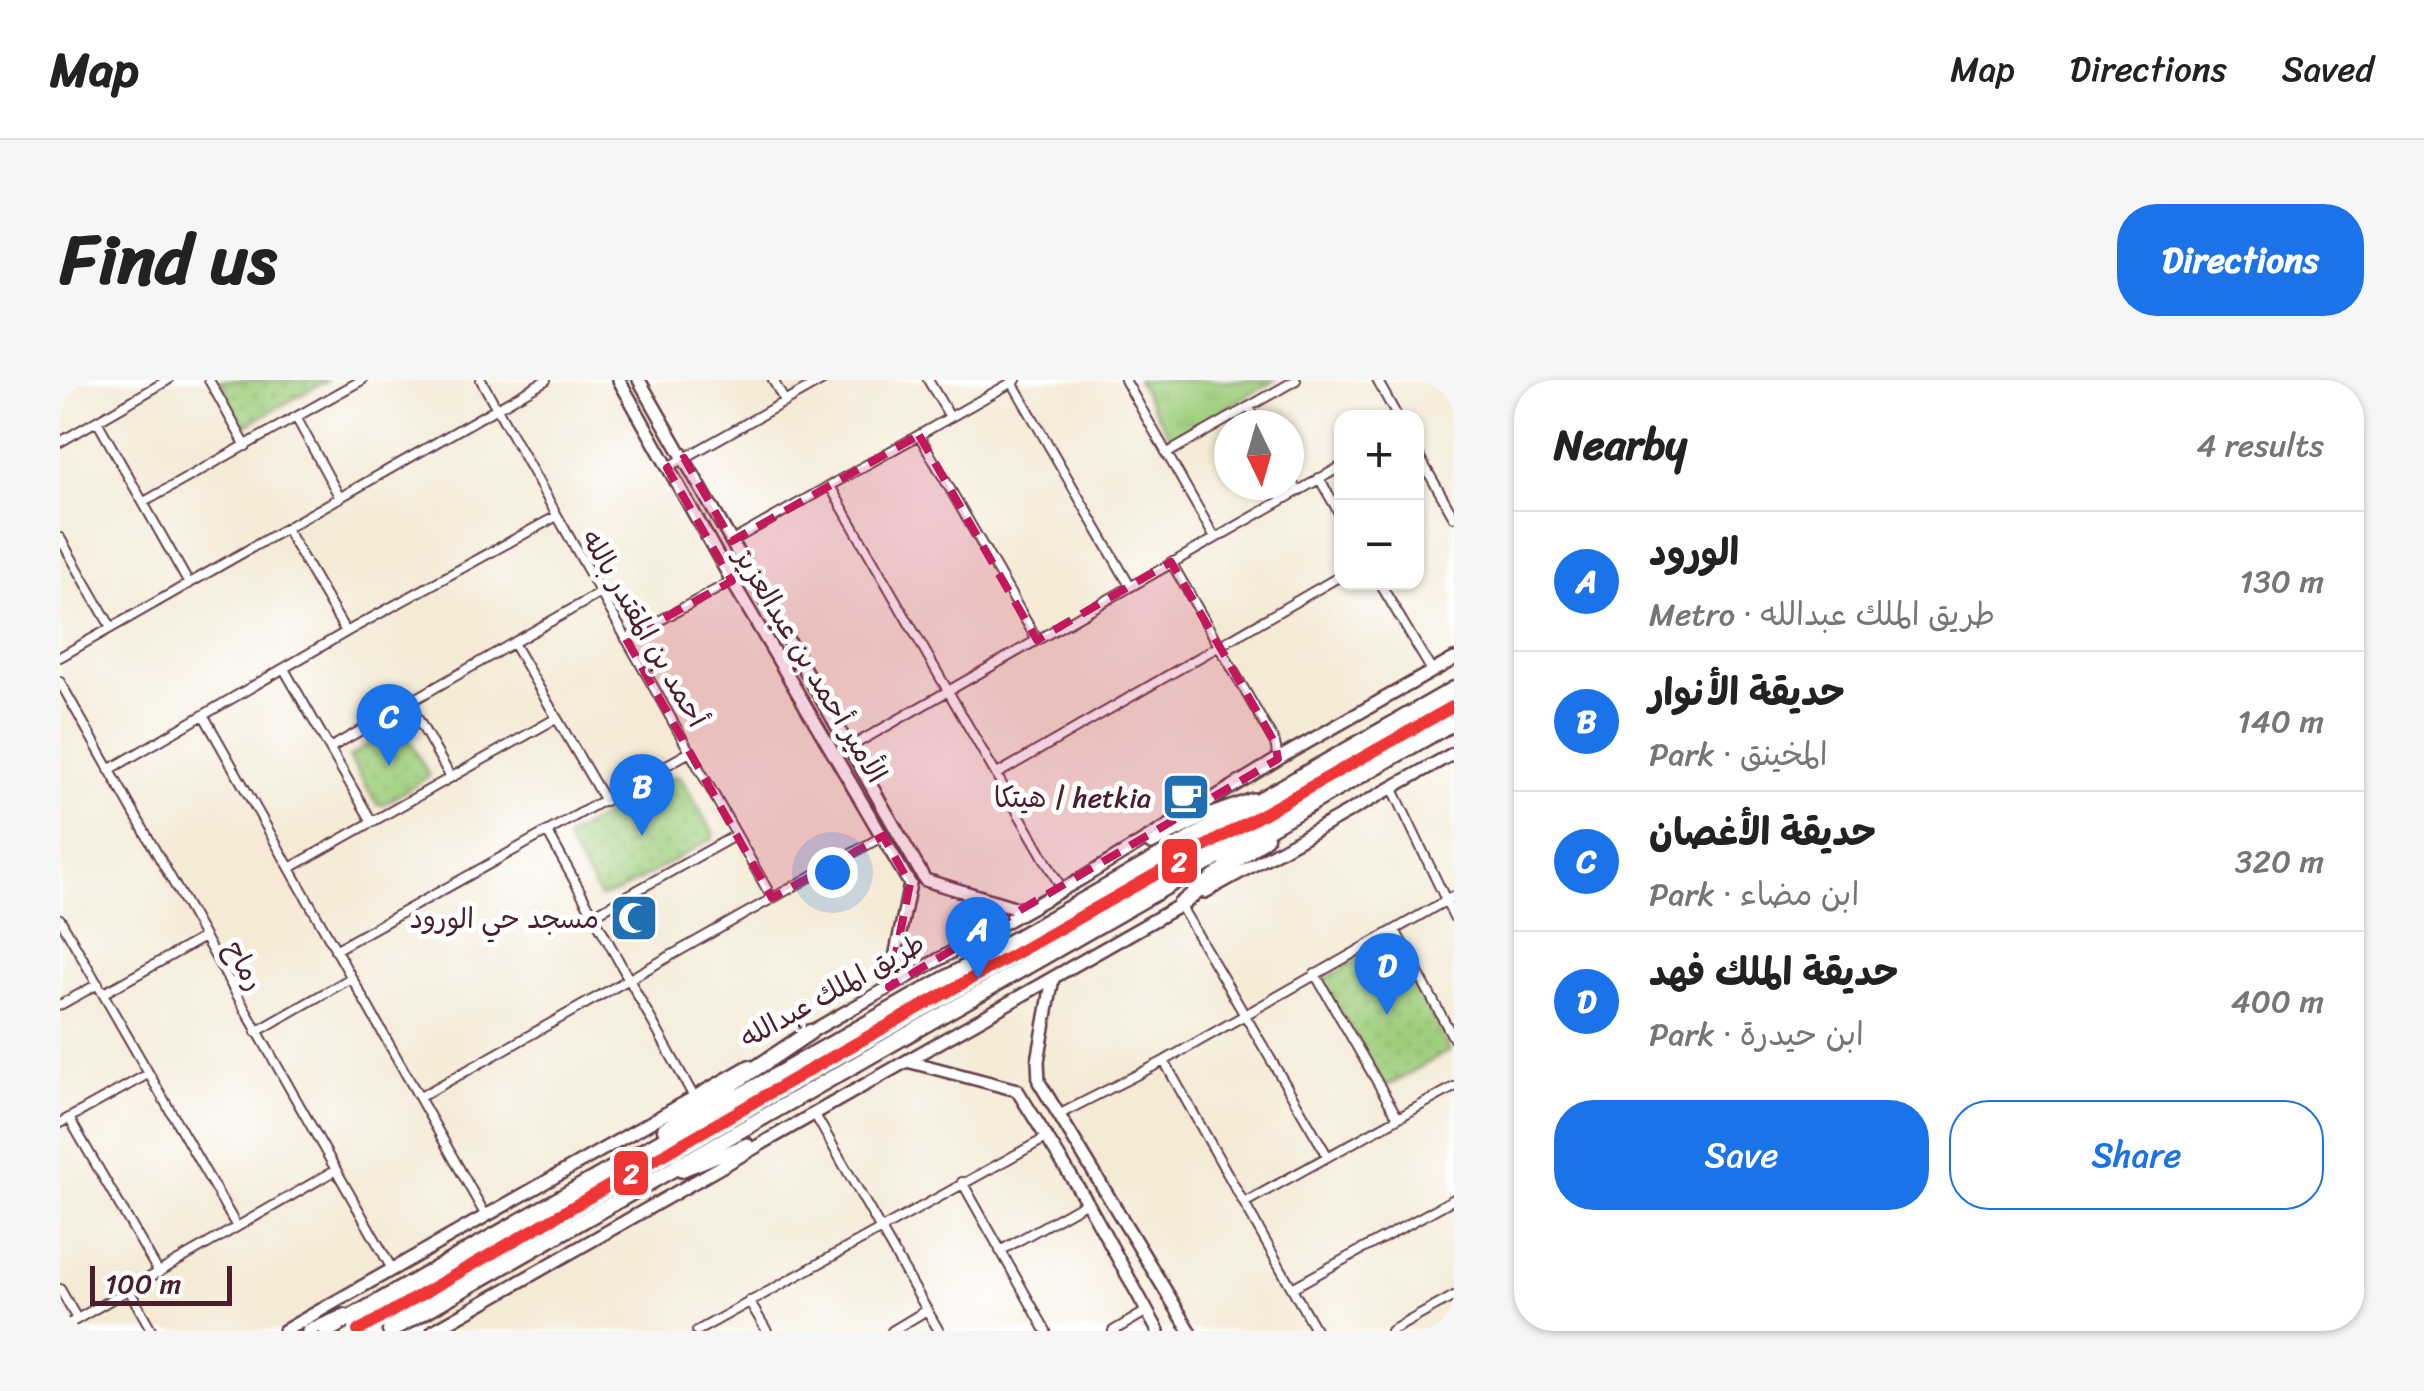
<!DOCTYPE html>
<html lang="en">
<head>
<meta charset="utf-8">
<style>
  body { margin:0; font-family:Sriracha,"Playpen Sans Arabic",sans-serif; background:#f6f6f6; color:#222 }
  .controls { position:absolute; right:30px; top:30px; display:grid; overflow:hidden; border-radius:20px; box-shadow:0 2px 8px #0004 }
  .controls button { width:90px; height:90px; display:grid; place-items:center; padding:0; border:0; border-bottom:2px solid #e0e0e0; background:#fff; color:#222; font:50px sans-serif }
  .compass { position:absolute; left:1154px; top:30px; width:90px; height:90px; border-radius:50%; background:#fff; box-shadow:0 2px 8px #0004; rotate:175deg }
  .scale { position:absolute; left:30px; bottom:25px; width:142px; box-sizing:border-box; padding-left:10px; border:5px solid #4a1f2b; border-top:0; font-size:28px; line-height:35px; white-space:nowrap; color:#4a1f2b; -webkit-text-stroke:8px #fff; paint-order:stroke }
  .you { position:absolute; left:772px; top:492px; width:35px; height:35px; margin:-25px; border:8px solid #fff; border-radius:50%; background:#1a73e8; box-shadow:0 0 0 15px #1a73e833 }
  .badge { display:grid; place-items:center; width:65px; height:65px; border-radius:50%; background:#1a73e8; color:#fff; font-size:32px; font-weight:700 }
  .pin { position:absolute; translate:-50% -82px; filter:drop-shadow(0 2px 5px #0008) }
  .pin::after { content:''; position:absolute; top:52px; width:35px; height:30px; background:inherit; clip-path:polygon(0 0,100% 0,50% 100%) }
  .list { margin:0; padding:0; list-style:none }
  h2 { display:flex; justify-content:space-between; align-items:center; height:130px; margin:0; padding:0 40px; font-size:42px }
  h2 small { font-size:32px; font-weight:400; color:#767676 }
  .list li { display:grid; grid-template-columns:65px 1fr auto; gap:30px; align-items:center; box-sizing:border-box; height:140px; padding:0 40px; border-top:2px solid #e0e0e0 }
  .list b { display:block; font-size:38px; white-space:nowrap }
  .list p { margin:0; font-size:32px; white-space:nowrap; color:#767676 }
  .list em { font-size:32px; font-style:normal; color:#767676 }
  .actions { display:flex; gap:20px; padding:30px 40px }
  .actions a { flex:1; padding:22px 0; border:2px solid #1a73e8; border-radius:40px; text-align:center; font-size:35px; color:#1a73e8 }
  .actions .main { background:#1a73e8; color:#fff }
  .map { position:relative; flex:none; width:1394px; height:951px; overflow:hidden; border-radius:40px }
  header { display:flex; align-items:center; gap:60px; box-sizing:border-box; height:140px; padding:0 50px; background:#fff; border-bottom:2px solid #e0e0e0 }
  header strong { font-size:48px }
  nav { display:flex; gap:55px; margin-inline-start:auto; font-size:35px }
  .intro { display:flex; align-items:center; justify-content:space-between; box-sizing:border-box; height:240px; padding:0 60px }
  h1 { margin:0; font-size:70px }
  .button { padding:25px 45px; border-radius:40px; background:#1a73e8; color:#fff; font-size:35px; font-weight:700 }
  main { display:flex; gap:60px; padding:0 60px }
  aside { flex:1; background:#fff; border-radius:40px; box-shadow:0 2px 8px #0004 }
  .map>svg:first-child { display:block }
</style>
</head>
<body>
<header>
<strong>Map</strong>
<nav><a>Map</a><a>Directions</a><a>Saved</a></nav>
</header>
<div class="intro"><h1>Find us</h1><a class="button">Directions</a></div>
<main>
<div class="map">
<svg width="1394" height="951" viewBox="0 0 1394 951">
  <defs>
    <pattern id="grass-dots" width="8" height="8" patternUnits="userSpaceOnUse" patternTransform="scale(2.5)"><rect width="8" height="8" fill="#9fce7c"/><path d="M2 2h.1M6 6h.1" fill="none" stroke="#8ab06b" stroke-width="1.8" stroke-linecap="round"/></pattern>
    <pattern id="park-tufts" width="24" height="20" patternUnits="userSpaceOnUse" patternTransform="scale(2.5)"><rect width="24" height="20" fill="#9fce7c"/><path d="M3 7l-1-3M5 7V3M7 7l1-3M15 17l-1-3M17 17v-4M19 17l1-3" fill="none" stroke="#8ab06b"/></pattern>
  </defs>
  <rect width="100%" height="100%" fill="#fff"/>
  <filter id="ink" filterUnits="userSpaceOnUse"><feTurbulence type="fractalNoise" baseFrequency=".01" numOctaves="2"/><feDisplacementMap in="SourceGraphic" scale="20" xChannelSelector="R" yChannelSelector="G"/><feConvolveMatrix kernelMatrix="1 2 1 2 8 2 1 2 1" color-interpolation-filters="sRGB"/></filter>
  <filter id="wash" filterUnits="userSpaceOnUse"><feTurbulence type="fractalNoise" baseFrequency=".0048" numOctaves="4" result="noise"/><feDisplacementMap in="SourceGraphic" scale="40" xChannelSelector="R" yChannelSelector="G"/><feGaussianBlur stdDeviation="2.25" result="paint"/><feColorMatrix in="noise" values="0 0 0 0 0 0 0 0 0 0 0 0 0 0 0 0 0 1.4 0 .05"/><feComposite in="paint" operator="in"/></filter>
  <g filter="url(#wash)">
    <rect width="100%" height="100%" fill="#f4ead6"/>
    <!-- grass -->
    <path fill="url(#grass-dots)" stroke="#747654" stroke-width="2.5" d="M159,0H268L184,46Z
      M337,345L342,346L369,396L323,425L317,424L289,377Z
      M615,396L620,397L654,454L652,459L558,512L540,517L506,461L507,457Z
      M1325,563L1336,567L1390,670L1325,707L1262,601Z"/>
    <!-- park -->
    <path fill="url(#park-tufts)" stroke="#747654" stroke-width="2.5" d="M1077,0H1215L1111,59Z"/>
  </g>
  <g filter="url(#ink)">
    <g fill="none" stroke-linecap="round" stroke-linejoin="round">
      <!-- street casing -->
      <g stroke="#643d45" stroke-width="12">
        <path id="street" d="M149,0L186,66
          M421,0L712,518
          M713,0L725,22
          M868,0L890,37
          M1065,0L1155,158
          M1317,0L1338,38
          M952,2L1070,206
          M1189,27L1199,45
          M237,39L280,118
          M37,41L129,204
          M859,55L977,260
          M0,62L108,0
          M1356,71L1394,137
          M1106,74L1236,0
          M607,88L763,0
          M1229,97L1237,111
          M1259,98L1282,138
          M770,106L1002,509
          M84,122L302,0
          M226,149L286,252
          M0,158L51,247
          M672,161L956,0
          M1111,182L1215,363L1218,379
          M1319,202L1372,291
          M566,259L672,201
          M453,263L545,421
          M0,277L486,0
          M224,289L312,442
          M0,302L332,889
          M349,323L390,396
          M144,336L426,836
          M790,367L1282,86
          M270,368L540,213
          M49,390L286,252L495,137
          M937,394L1282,195
          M1333,409L1394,537
          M488,453L634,717
          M230,488L495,339
          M1120,525L1267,775
          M533,535L676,455
          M0,539L177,847
          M1335,550L1394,659
          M275,570L630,372
          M1255,594L1338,738
          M44,613L144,557
          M0,625L38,604
          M196,652L291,598
          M1104,681L1256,951
          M360,717L823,456
          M754,733L879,951
          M1000,734L1104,681L1394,516
          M9,738L99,893
          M0,743L88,694
          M902,802L986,951
          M1184,823L1394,707
          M940,871L1027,822
          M1232,908L1394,819
          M0,909L17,939
          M69,910L92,951
          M689,921L707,951
          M0,949L274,791
          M637,951L986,758
          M832,951L867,930
          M1053,951L1087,931
          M1331,951L1394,916"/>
      </g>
      <!-- secondary casing -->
      <g stroke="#643d45" stroke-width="16">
        <path id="secondary" d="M559,0L672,201L850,504L829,607
          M579,0L865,500L964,530
          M1091,464L1146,436L1193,419
          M1145,512L1394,373
          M993,598L978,681L979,702L1130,951
          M745,655L1021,499L1218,379L1394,279
          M847,681L957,710L1027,822L1098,951
          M621,791L687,764
          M224,951L689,686
          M248,951L285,935
          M373,951L1124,523"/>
      </g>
      <!-- highway casing -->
      <g stroke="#643d45" stroke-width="19">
        <path id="highway" d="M1120,525L1206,457
          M605,749L750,652
          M267,951L1394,309
          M330,951L1394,342"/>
      </g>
      <!-- street -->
      <use href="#street" stroke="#fff" stroke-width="8"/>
      <!-- secondary -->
      <use href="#secondary" stroke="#fff" stroke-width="11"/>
      <!-- highway -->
      <use href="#highway" stroke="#fff" stroke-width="14"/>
      <!-- metro-1 casing -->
      <g stroke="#fff" stroke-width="20">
        <path id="metro-1" d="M298,951L765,681L1394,326"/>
      </g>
      <!-- metro-1 -->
      <use href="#metro-1" stroke="#ef3434" stroke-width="12"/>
    </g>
  </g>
  <!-- marked area -->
  <path fill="#c2185b" fill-opacity="0.2" stroke="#c2185b" stroke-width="8" stroke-dasharray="20 12" stroke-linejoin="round" d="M859,55L977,260L1111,182L1215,363L1218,379L829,607L850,504L823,456L712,518L566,259L672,201L607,88L624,78L672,161Z"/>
  <!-- icons -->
  <defs>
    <g id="cafe-square" transform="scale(2.5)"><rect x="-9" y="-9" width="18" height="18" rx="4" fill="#1f6fb2" stroke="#fff"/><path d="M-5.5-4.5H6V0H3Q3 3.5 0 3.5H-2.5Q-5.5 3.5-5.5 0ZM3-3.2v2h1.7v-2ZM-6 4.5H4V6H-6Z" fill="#fff"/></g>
    <g id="mosque-square" transform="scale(2.5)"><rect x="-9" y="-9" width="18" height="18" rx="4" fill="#1f6fb2" stroke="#fff"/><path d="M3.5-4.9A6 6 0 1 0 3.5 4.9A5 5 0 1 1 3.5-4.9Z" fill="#fff"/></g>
  </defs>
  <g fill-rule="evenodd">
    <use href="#cafe-square" x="1126" y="417"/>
    <use href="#mosque-square" x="574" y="538"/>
  </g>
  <g text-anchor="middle" stroke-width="10" stroke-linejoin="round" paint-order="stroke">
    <!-- street labels -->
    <g font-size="28" fill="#4a1f2b" stroke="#fff">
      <text transform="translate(585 248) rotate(60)" y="10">أحمد بن المقتدر بالله</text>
      <text transform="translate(751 285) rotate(59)" y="10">الأمير أحمد بن عبدالعزيز</text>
      <text transform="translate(185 585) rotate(61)" y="10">رماح</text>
      <text transform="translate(772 610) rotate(-29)" y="10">طريق الملك عبدالله</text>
    </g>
    <!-- poi labels -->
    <g font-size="28" fill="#4a1f2b" stroke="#fff" text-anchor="end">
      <text x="1091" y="427">هيتكا | hetkia</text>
      <text x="539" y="548">مسجد حي الورود</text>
    </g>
  </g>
  <g stroke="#fff" stroke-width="4">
    <rect x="1100" y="457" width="39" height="48" rx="10" fill="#ef3434"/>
    <rect x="552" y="769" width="38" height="48" rx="10" fill="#ef3434"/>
  </g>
  <g font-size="28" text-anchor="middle" font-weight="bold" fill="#fff">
    <text x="1119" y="491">2</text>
    <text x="571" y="803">2</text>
  </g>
</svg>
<div class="controls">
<button>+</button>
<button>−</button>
</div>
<svg class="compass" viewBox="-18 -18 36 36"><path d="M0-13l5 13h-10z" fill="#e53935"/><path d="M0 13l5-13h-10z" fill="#767676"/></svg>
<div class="scale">100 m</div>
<div class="you"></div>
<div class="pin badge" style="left:918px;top:599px">A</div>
<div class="pin badge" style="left:582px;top:456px">B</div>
<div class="pin badge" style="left:329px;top:386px">C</div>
<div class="pin badge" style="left:1327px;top:635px">D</div>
</div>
<aside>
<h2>Nearby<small>4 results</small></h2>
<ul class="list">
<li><span class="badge">A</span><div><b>الورود</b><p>Metro · طريق الملك عبدالله</p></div><em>130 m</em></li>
<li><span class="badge">B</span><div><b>حديقة الأنوار</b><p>Park · المخينق</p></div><em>140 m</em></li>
<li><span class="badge">C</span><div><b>حديقة الأغصان</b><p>Park · ابن مضاء</p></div><em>320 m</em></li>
<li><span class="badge">D</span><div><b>حديقة الملك فهد</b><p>Park · ابن حيدرة</p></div><em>400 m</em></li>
</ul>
<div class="actions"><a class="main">Save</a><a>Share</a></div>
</aside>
</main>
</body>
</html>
